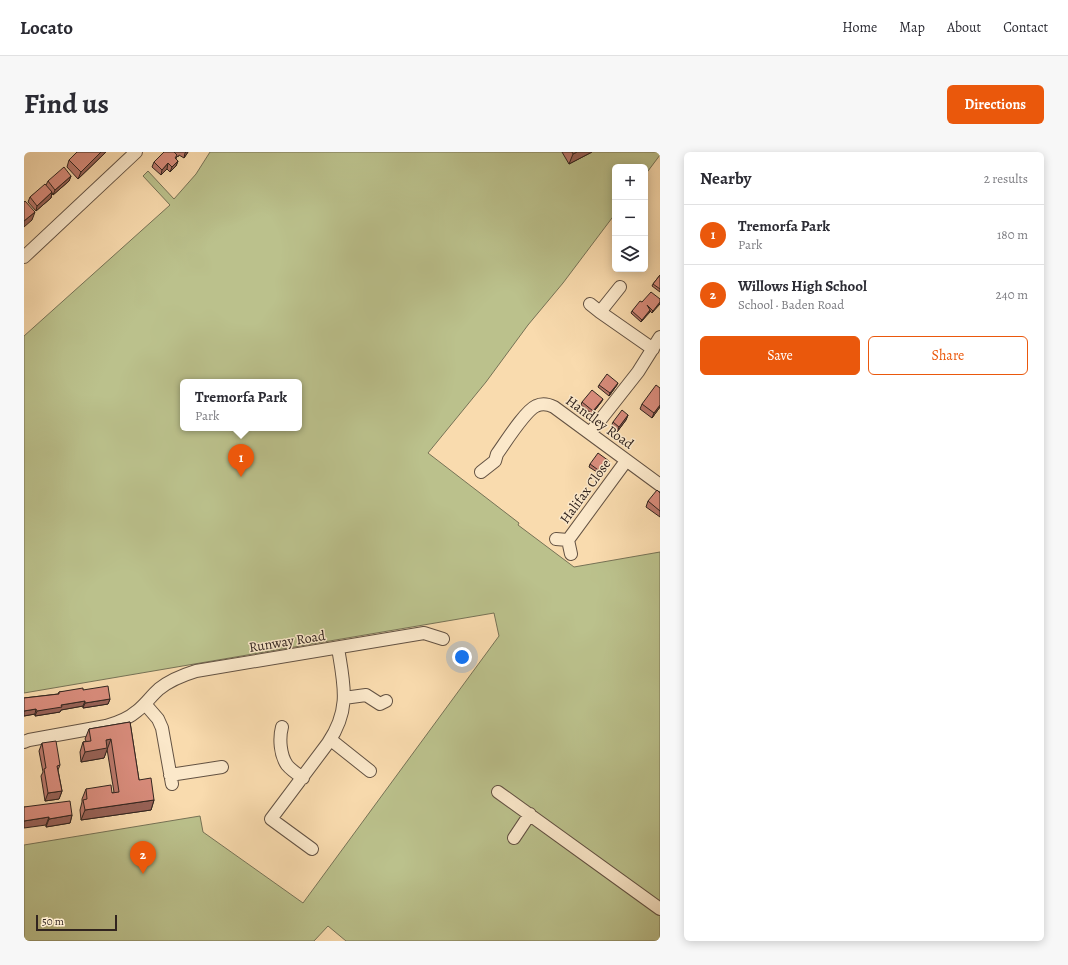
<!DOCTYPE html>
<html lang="en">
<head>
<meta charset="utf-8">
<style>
  body { margin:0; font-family:Alegreya,serif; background:#f7f7f7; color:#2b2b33 }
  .controls { position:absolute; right:12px; top:12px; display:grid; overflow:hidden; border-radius:6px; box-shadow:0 2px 10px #0003 }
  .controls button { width:36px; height:36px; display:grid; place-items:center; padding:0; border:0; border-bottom:1px solid #e1e1e2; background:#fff; color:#2b2b33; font:20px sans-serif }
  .scale { position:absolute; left:12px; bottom:10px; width:81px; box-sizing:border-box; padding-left:4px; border:2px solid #31241f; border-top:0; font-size:11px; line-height:14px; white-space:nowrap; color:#31241f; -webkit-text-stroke:3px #fbe8ca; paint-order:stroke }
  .you { position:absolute; left:438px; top:505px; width:14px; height:14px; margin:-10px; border:3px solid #fff; border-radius:50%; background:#1a73e8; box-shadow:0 0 0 6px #1a73e833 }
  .badge { display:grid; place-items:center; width:26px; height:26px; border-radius:50%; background:#ea580c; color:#fff; font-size:13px; font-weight:700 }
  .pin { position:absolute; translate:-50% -33px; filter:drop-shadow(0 1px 2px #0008) }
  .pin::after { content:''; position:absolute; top:21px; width:14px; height:12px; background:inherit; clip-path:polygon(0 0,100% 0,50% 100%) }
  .popup { position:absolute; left:156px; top:227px; width:122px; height:52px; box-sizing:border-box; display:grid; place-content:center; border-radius:6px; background:#fff; filter:drop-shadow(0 1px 3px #0005); font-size:13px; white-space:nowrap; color:#7c7c81 }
  .popup b { font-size:15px; color:#2b2b33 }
  .popup::after { content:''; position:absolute; left:50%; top:100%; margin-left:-8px; border:8px solid transparent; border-top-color:#fff }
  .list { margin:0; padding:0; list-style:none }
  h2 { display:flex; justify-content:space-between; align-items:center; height:52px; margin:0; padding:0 16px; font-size:17px }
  h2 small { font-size:13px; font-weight:400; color:#7c7c81 }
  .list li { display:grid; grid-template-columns:26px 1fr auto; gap:12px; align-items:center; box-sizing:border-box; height:60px; padding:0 16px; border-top:1px solid #e1e1e2 }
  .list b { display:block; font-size:15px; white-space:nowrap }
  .list p { margin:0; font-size:13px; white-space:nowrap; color:#7c7c81 }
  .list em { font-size:13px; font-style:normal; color:#7c7c81 }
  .actions { display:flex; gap:8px; padding:12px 16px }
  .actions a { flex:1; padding:9px 0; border:1px solid #ea580c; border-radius:6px; text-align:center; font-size:14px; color:#ea580c }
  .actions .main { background:#ea580c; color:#fff }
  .icon { flex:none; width:22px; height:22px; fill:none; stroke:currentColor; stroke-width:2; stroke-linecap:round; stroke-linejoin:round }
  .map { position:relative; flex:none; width:636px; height:789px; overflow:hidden; border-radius:6px }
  header { display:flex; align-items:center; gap:24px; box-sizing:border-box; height:56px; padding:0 20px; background:#fff; border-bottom:1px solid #e1e1e2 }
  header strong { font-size:19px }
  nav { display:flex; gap:22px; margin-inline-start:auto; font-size:14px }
  .intro { display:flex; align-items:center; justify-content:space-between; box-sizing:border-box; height:96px; padding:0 24px }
  h1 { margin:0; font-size:28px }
  .button { padding:10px 18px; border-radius:6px; background:#ea580c; color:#fff; font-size:14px; font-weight:700 }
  main { display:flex; gap:24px; padding:0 24px }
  aside { flex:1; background:#fff; border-radius:6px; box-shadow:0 2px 10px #0003 }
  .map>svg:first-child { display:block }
</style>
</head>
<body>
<header>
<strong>Locato</strong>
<nav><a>Home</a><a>Map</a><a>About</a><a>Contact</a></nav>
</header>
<div class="intro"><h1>Find us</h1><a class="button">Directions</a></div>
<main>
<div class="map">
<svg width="636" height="789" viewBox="0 0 636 789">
  <rect width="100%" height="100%" fill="#f9dbae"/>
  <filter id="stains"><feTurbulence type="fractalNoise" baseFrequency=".005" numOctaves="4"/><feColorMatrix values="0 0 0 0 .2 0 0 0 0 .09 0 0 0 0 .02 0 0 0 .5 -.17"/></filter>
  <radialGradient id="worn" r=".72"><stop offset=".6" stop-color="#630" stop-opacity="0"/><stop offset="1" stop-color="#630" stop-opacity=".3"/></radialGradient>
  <!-- green -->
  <path fill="#bbc18c" stroke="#767256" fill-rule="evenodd" d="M186,0H636V3L621,23V15H591V62L539,131L504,173L462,230L404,301L495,371L494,373L550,415L636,400V789H322L304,774L290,789H0V693L176,664L179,680L279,751L475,484L470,461L0,541V184L146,53L119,24L124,19L150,47L172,22ZM159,230H275V276H159Z"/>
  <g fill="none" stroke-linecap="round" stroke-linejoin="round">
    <!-- minor casing -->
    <g stroke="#635243" stroke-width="14">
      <path id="minor" d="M0,105L112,0
        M596,135L576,160L629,197
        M566,152L576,160
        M566,281L614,220L636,185
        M471,309L473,302C481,291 501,259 512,254C518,251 524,252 530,255L636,333
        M457,320L471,309
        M532,387L544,388
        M544,388L602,309
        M544,388L547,402
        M320,546L342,543L356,552L362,549
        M121,552L134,567L138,576L148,632
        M258,575C255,586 256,603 263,613C267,618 273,622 279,626
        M307,588L346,619
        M0,590L5,588L82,574C93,571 104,567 113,559C121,553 127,544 135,537C146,528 159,523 172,519L400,481L419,487
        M146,623L198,615
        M474,640L636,757
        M490,686L506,662
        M288,697L247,667L304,591C327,557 320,533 314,496"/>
    </g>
    <!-- minor -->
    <use href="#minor" stroke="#fbe8ca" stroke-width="12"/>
  </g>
  <!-- wall -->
  <path fill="#bb786b" stroke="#31241f" d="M82,0L54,27L43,15L45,8Z
    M140,0H164L160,6L155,3L154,5L153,4L152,7L154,9L152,14L146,20L143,17L137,23L128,15L130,10Z
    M538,0H568L545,12Z
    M47,24L45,29L29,43L28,41L27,46L12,59L4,50L6,45L22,33L24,29Z
    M636,123V140L628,134L629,132Z
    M636,147L628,161L626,159L617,170L607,161L608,159L618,150Z
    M575,233H593L585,244L574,235Z
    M636,236V255L628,266L616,257L618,252Z
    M578,249L568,262L557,253L558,250Z
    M604,263L602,268L593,280L587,275L589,270Z
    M585,309L584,311L576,322L565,315L566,312Z
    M636,341V365L622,355L624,349Z
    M59,538L86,547L84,552L59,556V554L37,558L36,560L11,564V562L0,564V546L34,542L35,540Z
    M106,570L115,628L130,648L127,658L57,668L56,658L58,650V647L62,637L88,641L90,640L83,597L80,606L57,610L56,600L59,590L62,589L61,587L65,577Z
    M18,591L36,613L34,618L38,639L35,647L21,649L17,624L19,620L15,599Z
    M0,655L48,663L46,671L22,675V673Z"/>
  <!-- shaded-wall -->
  <path fill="#986257" stroke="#31241f" d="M77,0H82L54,27L57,20Z
    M162,0H164L160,6L161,1Z
    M553,0H568L545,12L549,2Z
    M154,9L152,14L146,20L148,15Z
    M144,11L143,17L137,23L138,18Z
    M47,24L45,29L29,43L31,38Z
    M28,40L27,46L12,59L13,54Z
    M11,60L8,68L0,75V69Z
    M636,150V152L628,161L629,159Z
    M626,158V160L617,170L618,168Z
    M594,231L593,233L585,244L586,241Z
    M579,247L578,249L568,262L569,259Z
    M636,253V255L628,266L630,261Z
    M604,263L602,268L593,280L595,275Z
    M86,547L84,552L59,556L61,551Z
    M61,549L59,554L37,558L36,560L11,564L13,559L37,553Z
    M12,557L11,562L0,564V559Z
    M87,587L80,606L57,610L61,600L82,588Z
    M38,639L35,647L21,649L24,641Z
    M130,648L127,658L57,668L61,658Z
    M48,663L46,671L22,675L25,667Z
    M25,665L22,673L0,676V669Z"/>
  <!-- building -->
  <path fill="#d98c7c" stroke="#31241f" d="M53,0H77L57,20L45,8Z
    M140,0H150L153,3L151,6L154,9L148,15L144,11L138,18L130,10Z
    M548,0H553L549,2Z
    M40,15L47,24L31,38L24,29Z
    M21,32L28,40L13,54L6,45Z
    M1,49L11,60L0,69V50Z
    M636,123V137L629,132Z
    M627,140L636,147V150L629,159L623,153L626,158L618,168L608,159L616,149L618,150Z
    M583,222L594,231L586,241L575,233Z
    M632,233L636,236V253L630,261L618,252Z
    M568,238L579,247L569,259L558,250Z
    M598,258L604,263L595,275L589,270Z
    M574,301L585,309L577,320L566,312Z
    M633,338L636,341V359L624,349Z
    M84,534L86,547L61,551V549L37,553L38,555L13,559L12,557L0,559V546L35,542V540L59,536V538Z
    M106,570L115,628L127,626L130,648L61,658L59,648L63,647L62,637L87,633L88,641L95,640L87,587L82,588L83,596L61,600L59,590L67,589L65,577Z
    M32,589L36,613L33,614L38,639L24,641L20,617L22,616L18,591Z
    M46,649L48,663L25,667V665L0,669V655Z"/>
  <g text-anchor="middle" stroke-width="3" stroke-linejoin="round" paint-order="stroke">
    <!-- street labels -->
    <g font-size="14" fill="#31241f" stroke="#fbe8ca">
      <text transform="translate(576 270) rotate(36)" y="5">Handley Road</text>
      <text transform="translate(561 339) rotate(-54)" y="5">Halifax Close</text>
      <text transform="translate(263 489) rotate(-9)" y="5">Runway Road</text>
    </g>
  </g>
  <rect width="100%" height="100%" filter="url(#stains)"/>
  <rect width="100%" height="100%" fill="url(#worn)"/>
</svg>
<div class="controls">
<button>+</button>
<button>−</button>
<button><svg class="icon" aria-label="layers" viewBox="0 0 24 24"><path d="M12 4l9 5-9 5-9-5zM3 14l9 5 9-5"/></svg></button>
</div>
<div class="scale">50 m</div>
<div class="you"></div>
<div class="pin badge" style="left:217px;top:325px">1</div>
<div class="popup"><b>Tremorfa Park</b>Park</div>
<div class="pin badge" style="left:119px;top:722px">2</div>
</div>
<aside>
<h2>Nearby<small>2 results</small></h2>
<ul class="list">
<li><span class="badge">1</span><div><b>Tremorfa Park</b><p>Park</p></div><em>180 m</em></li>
<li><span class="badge">2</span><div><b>Willows High School</b><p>School · Baden Road</p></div><em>240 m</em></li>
</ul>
<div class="actions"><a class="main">Save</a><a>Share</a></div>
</aside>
</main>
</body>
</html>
